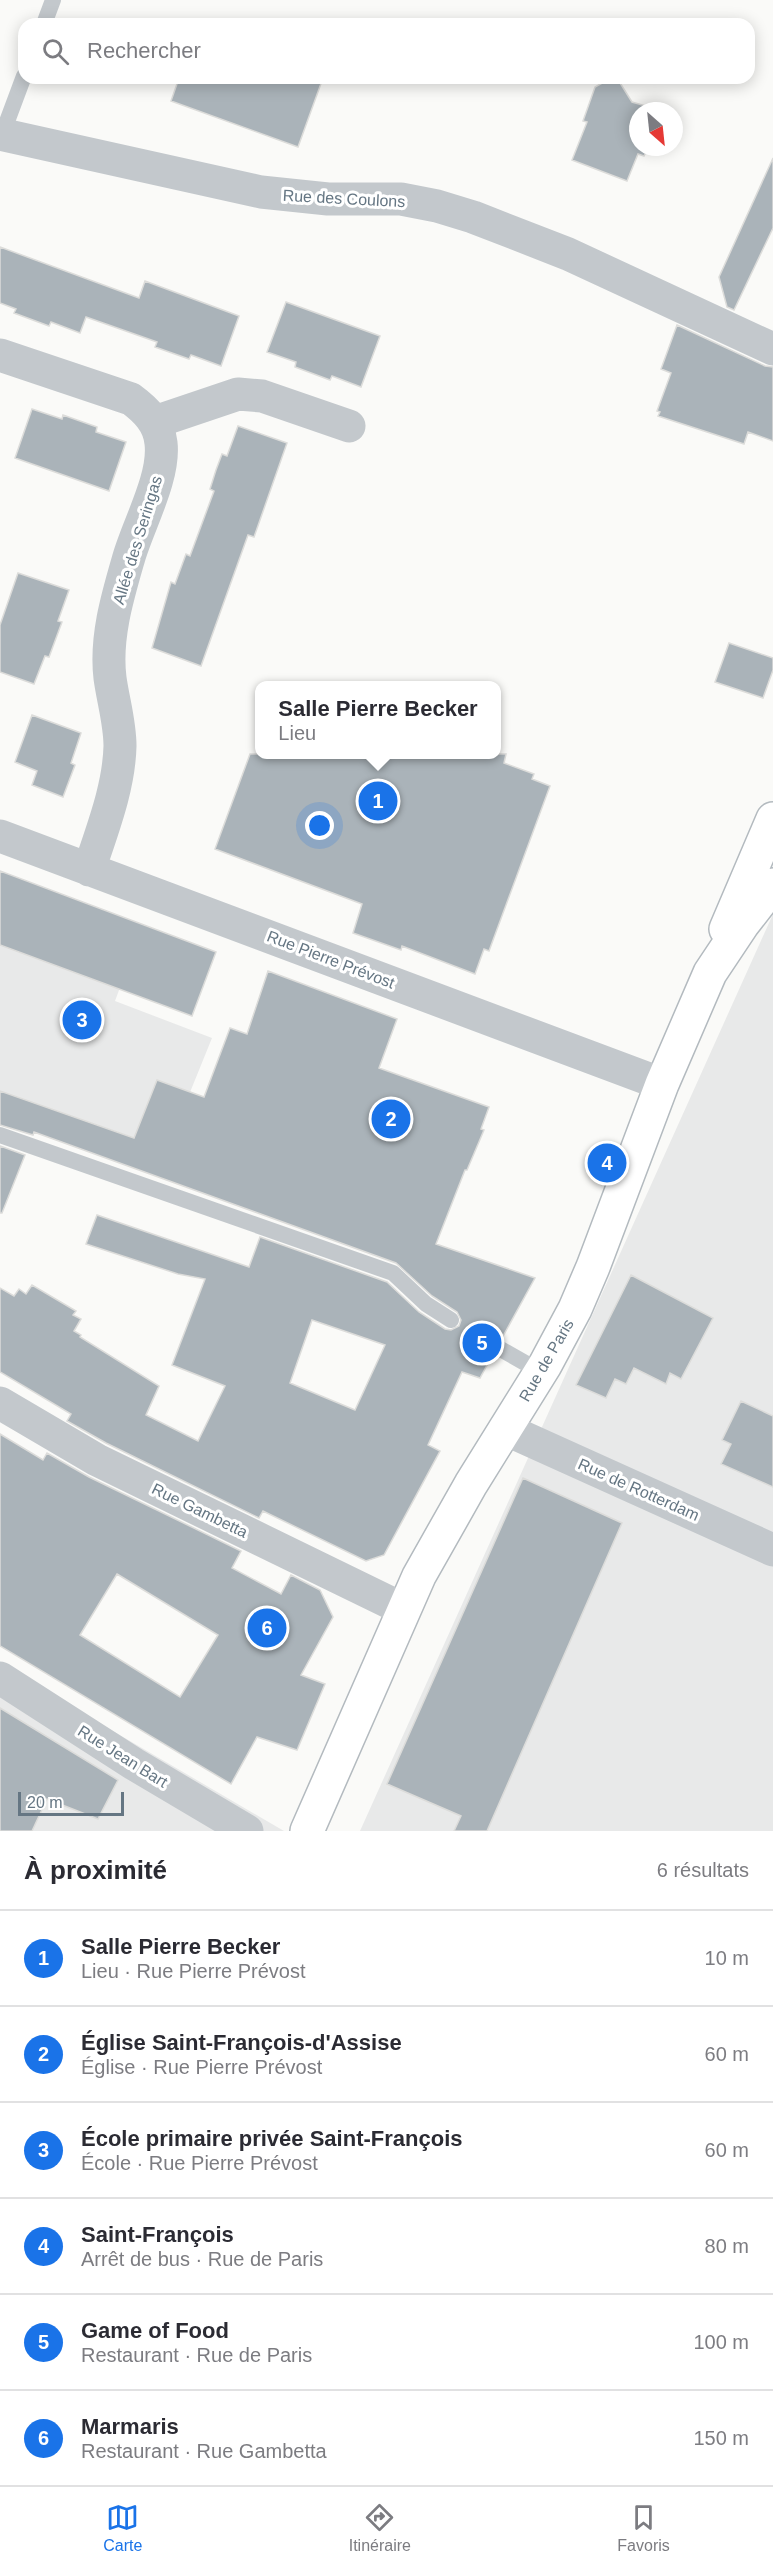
<!DOCTYPE html>
<html lang="fr">
<head>
<meta charset="utf-8">
<style>
  body { margin:0; font-family:Arial,sans-serif; background:#f2f2f3; color:#2b2b33 }
  .compass { position:absolute; left:629px; top:102px; width:54px; height:54px; border-radius:50%; background:#fff; box-shadow:0 3px 15px #0003; rotate:153deg }
  .scale { position:absolute; left:18px; bottom:15px; width:106px; box-sizing:border-box; padding-left:6px; border:3px solid #657683; border-top:0; font-size:16px; line-height:21px; white-space:nowrap; color:#657683; -webkit-text-stroke:4px #fff; paint-order:stroke }
  .you { position:absolute; left:320px; top:826px; width:21px; height:21px; margin:-15px; border:4px solid #fff; border-radius:50%; background:#1a73e8; box-shadow:0 0 0 9px #1a73e833 }
  .badge { display:grid; place-items:center; width:39px; height:39px; border-radius:50%; background:#1a73e8; color:#fff; font-size:20px; font-weight:700 }
  .pin { position:absolute; translate:-50% -50%; border:3px solid #fff; box-shadow:0 2px 6px #0006 }
  .popup { position:absolute; left:255px; top:681px; width:246px; height:78px; box-sizing:border-box; display:grid; place-content:center; border-radius:12px; background:#fff; filter:drop-shadow(0 2px 4px #0005); font-size:20px; white-space:nowrap; color:#7c7c81 }
  .popup b { font-size:22px; color:#2b2b33 }
  .popup::after { content:''; position:absolute; left:50%; top:100%; margin-left:-12px; border:12px solid transparent; border-top-color:#fff }
  .list { margin:0; padding:0; list-style:none }
  h2 { display:flex; justify-content:space-between; align-items:center; height:78px; margin:0; padding:0 24px; font-size:26px }
  h2 small { font-size:20px; font-weight:400; color:#7c7c81 }
  .list li { display:grid; grid-template-columns:39px 1fr auto; gap:18px; align-items:center; box-sizing:border-box; height:96px; padding:0 24px; border-top:2px solid #e1e1e2 }
  .list b { display:block; font-size:22px; white-space:nowrap }
  .list p { margin:0; font-size:20px; white-space:nowrap; color:#7c7c81 }
  .list em { font-size:20px; font-style:normal; color:#7c7c81 }
  .icon { flex:none; width:33px; height:33px; fill:none; stroke:currentColor; stroke-width:2; stroke-linecap:round; stroke-linejoin:round }
  .map { position:relative; flex:none; width:773px; height:1831px; overflow:hidden }
  .search { position:absolute; background:#fff; box-shadow:0 3px 15px #0003; left:18px; right:18px; top:18px; height:66px; display:flex; align-items:center; gap:15px; box-sizing:border-box; padding:0 21px; border-radius:18px; color:#7c7c81; font-size:22px }
  .sheet { height:654px; background:#fff }
  nav { display:flex; justify-content:space-around; align-items:center; box-sizing:border-box; height:84px; border-top:2px solid #e1e1e2; background:#fff; font-size:16px; color:#7c7c81 }
  nav a { display:grid; justify-items:center; gap:3px }
  nav .on { color:#1a73e8 }
  .map>svg:first-child { display:block }
</style>
</head>
<body>
<div class="map">
<svg width="773" height="1831" viewBox="0 0 773 1831">
  <rect width="100%" height="100%" fill="#fafaf8"/>
  <!-- built -->
  <path fill="#e8e9e9" d="M0,872L143,925L115,1001L212,1038L167,1149L0,1091Z
    M773,914V1831H360Z
    M0,1665L284,1831H0Z"/>
  <!-- building -->
  <path fill="#aab3b9" stroke="#dcdcda" stroke-width="1.5" fill-rule="evenodd" d="M179,78H323L298,147L171,101Z
    M611,78H617L632,102L646,106L648,111H638V147H648L644,156L638,154L627,181L572,160L587,122L583,121L595,87Z
    M773,158V228L734,310L727,307L719,277Z
    M0,247L139,298L145,281L239,316L221,366L191,355L189,359L155,347L157,342L86,317L80,333L51,322L49,326L14,313L16,309L0,303Z
    M286,302L380,336L361,387L332,376L330,380L295,367L296,362L267,352Z
    M677,325L765,366L773,367V441L748,432L744,444L658,416L660,412L657,411L671,373L661,369Z
    M32,409L62,419L63,415L97,427L96,432L126,442L109,491L15,458Z
    M238,426L287,443L254,537L248,535L201,666L152,648L171,582L175,584L186,554L190,556L214,491L210,489L216,470L222,454L227,456Z
    M18,573L69,590L58,621L62,622L49,657L45,656L34,684L0,672V625Z
    M729,643L773,658V670L763,698L715,682Z
    M32,715L81,733L71,763L75,765L63,797L32,785L37,771L15,762Z
    M250,754H506L504,763L534,774L532,779L550,786L489,951L484,949L475,974L402,946L401,950L353,933L362,904L215,849Z
    M0,871L216,952L192,1016L0,945Z
    M268,971L397,1019L379,1068L489,1107L481,1129L484,1130L467,1170H465L436,1244L535,1278L502,1338H492L488,1342V1352L492,1356L480,1378L462,1372L428,1445L440,1451L384,1555L366,1561L263,1511L259,1518L106,1443L67,1421L71,1414L0,1372V1288L14,1296L19,1289L26,1294L32,1285L76,1311L73,1315L81,1319L74,1331L81,1335L80,1337L159,1386L146,1415L198,1441L225,1386L172,1365L205,1279L178,1274L86,1244L97,1215L249,1267L260,1237L387,1282L419,1312L445,1329L451,1330L459,1326L461,1320L457,1312L432,1296L396,1263L34,1132L33,1135L0,1125V1091L134,1138L157,1080L204,1097L230,1028L247,1034ZM312,1320L385,1345L355,1410L290,1383Z
    M0,1146L25,1155L2,1213H0Z
    M631,1275L713,1318L681,1379L670,1373L666,1384L634,1368L626,1384L615,1379L606,1398L576,1385Z
    M741,1401L773,1416V1487L721,1464L731,1444L722,1440Z
    M0,1434L43,1460L47,1453L89,1477L241,1551L232,1568L281,1594L291,1575L320,1590L333,1617L301,1675L325,1684L297,1750L257,1737L231,1784L0,1646ZM117,1574L218,1635L180,1697L80,1635Z
    M523,1478L622,1523L487,1831H454L461,1816L387,1784Z
    M0,1708L118,1780L98,1819L47,1799L32,1831H0Z"/>
  <g fill="none" stroke-linecap="round" stroke-linejoin="round">
    <!-- secondary casing -->
    <g stroke="#b3babf" stroke-width="36">
      <path id="secondary" d="M726,929L773,819
        M307,1831L419,1576L471,1484L545,1365L575,1309L593,1267L662,1084L710,973L742,925L773,885"/>
    </g>
    <!-- lane -->
    <path stroke="#c3c8cc" stroke-width="16" d="M44,24L53,0
      M2,135L24,76
      M0,1135L393,1273L426,1304L451,1320
      M497,1347L541,1372"/>
    <!-- street -->
    <path stroke="#c3c8cc" stroke-width="33" d="M0,134L261,192L328,199H401L437,206L473,217L568,254L773,349
      M0,355L131,399C146,410 159,423 161,443C165,477 139,523 129,557C118,595 105,637 110,678C113,700 120,723 120,746C119,788 102,830 89,870
      M155,422L238,394L262,396L349,426
      M0,836L662,1084
      M0,1403L97,1460L403,1609
      M505,1429L773,1550
      M0,1678L134,1764L247,1831"/>
    <!-- secondary -->
    <use href="#secondary" stroke="#fff" stroke-width="33"/>
  </g>
  <g text-anchor="middle" stroke-width="6" stroke-linejoin="round" paint-order="stroke">
    <!-- street labels -->
    <g font-size="16" fill="#657683" stroke="#fff">
      <text transform="translate(344 198) rotate(3)" y="6">Rue des Coulons</text>
      <text transform="translate(137 540) rotate(-73)" y="6">Allée des Seringas</text>
      <text transform="translate(331 959) rotate(21)" y="6">Rue Pierre Prévost</text>
      <text transform="translate(546 1360) rotate(-60)" y="6">Rue de Paris</text>
      <text transform="translate(639 1489) rotate(24)" y="6">Rue de Rotterdam</text>
      <text transform="translate(200 1510) rotate(26)" y="6">Rue Gambetta</text>
      <text transform="translate(123 1756) rotate(32)" y="6">Rue Jean Bart</text>
    </g>
  </g>
</svg>
<svg class="compass" viewBox="-18 -18 36 36"><path d="M0-13l5 13h-10z" fill="#e53935"/><path d="M0 13l5-13h-10z" fill="#7c7c81"/></svg>
<div class="scale">20 m</div>
<div class="you"></div>
<div class="pin badge" style="left:378px;top:801px">1</div>
<div class="popup"><b>Salle Pierre Becker</b>Lieu</div>
<div class="pin badge" style="left:391px;top:1119px">2</div>
<div class="pin badge" style="left:82px;top:1020px">3</div>
<div class="pin badge" style="left:607px;top:1163px">4</div>
<div class="pin badge" style="left:482px;top:1343px">5</div>
<div class="pin badge" style="left:267px;top:1628px">6</div>
<div class="search"><svg class="icon" aria-label="search" viewBox="0 0 24 24"><circle cx="10" cy="10" r="6"/><path d="M15 15l6 6"/></svg>Rechercher</div>
</div>
<section class="sheet">
<h2>À proximité<small>6 résultats</small></h2>
<ul class="list">
<li><span class="badge">1</span><div><b>Salle Pierre Becker</b><p>Lieu · Rue Pierre Prévost</p></div><em>10 m</em></li>
<li><span class="badge">2</span><div><b>Église Saint-François-d'Assise</b><p>Église · Rue Pierre Prévost</p></div><em>60 m</em></li>
<li><span class="badge">3</span><div><b>École primaire privée Saint-François</b><p>École · Rue Pierre Prévost</p></div><em>60 m</em></li>
<li><span class="badge">4</span><div><b>Saint-François</b><p>Arrêt de bus · Rue de Paris</p></div><em>80 m</em></li>
<li><span class="badge">5</span><div><b>Game of Food</b><p>Restaurant · Rue de Paris</p></div><em>100 m</em></li>
<li><span class="badge">6</span><div><b>Marmaris</b><p>Restaurant · Rue Gambetta</p></div><em>150 m</em></li>
</ul>
</section>
<nav>
<a class="on"><svg class="icon" aria-label="map" viewBox="0 0 24 24"><path d="M3 6l6-2 6 2 6-2v14l-6 2-6-2-6 2zM9 4v14M15 6v14"/></svg>Carte</a>
<a><svg class="icon" aria-label="directions" viewBox="0 0 24 24"><path d="M12 3l9 9-9 9-9-9zM9 14v-3h6M13 9l2 2-2 2"/></svg>Itinéraire</a>
<a><svg class="icon" aria-label="saved" viewBox="0 0 24 24"><path d="M7 4h10v16l-5-4-5 4z"/></svg>Favoris</a>
</nav>
</body>
</html>
